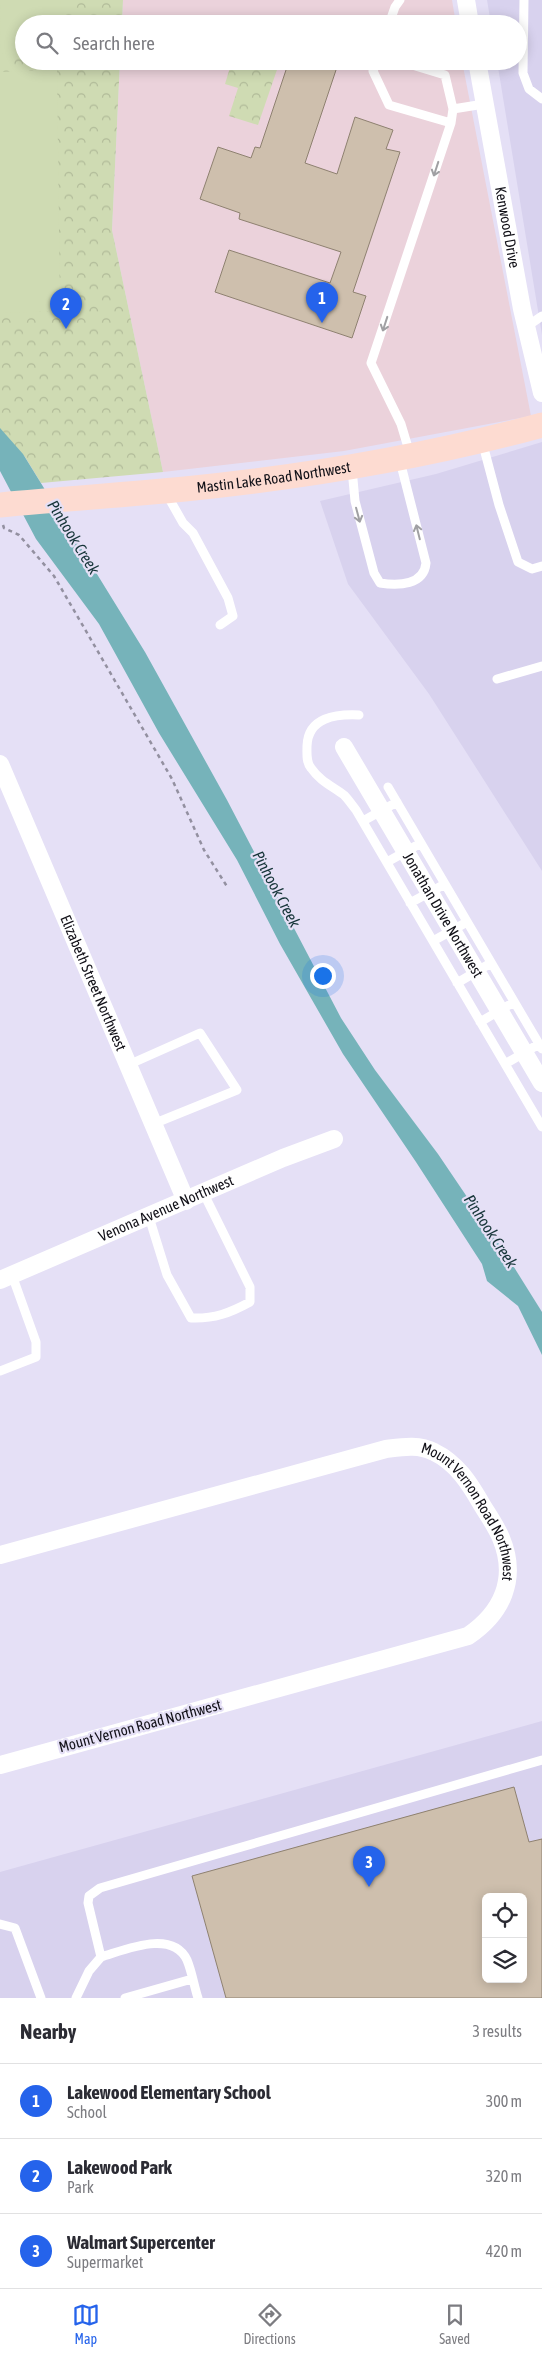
<!DOCTYPE html>
<html lang="en">
<head>
<meta charset="utf-8">
<style>
  body { margin:0; font-family:"Asap Condensed",sans-serif; background:#f2f2f3; color:#2b2b33 }
  .controls { position:absolute; right:15px; bottom:15px; display:grid; overflow:hidden; border-radius:8px; box-shadow:0 2px 12px #0003 }
  .controls button { width:45px; height:45px; display:grid; place-items:center; padding:0; border:0; border-bottom:1px solid #e1e1e2; background:#fff; color:#2b2b33; font:25px sans-serif }
  .you { position:absolute; left:322px; top:975px; width:18px; height:18px; margin:-12px; border:4px solid #fff; border-radius:50%; background:#1a73e8; box-shadow:0 0 0 8px #1a73e833 }
  .badge { display:grid; place-items:center; width:32px; height:32px; border-radius:50%; background:#2563eb; color:#fff; font-size:16px; font-weight:700 }
  .pin { position:absolute; translate:-50% -41px; filter:drop-shadow(0 1px 2px #0008) }
  .pin::after { content:''; position:absolute; top:26px; width:18px; height:15px; background:inherit; clip-path:polygon(0 0,100% 0,50% 100%) }
  .list { margin:0; padding:0; list-style:none }
  h2 { display:flex; justify-content:space-between; align-items:center; height:65px; margin:0; padding:0 20px; font-size:21px }
  h2 small { font-size:16px; font-weight:400; color:#7c7c81 }
  .list li { display:grid; grid-template-columns:32px 1fr auto; gap:15px; align-items:center; box-sizing:border-box; height:75px; padding:0 20px; border-top:1px solid #e1e1e2 }
  .list b { display:block; font-size:19px; white-space:nowrap }
  .list p { margin:0; font-size:16px; white-space:nowrap; color:#7c7c81 }
  .list em { font-size:16px; font-style:normal; color:#7c7c81 }
  .icon { flex:none; width:28px; height:28px; fill:none; stroke:currentColor; stroke-width:2; stroke-linecap:round; stroke-linejoin:round }
  .map { position:relative; flex:none; width:542px; height:1998px; overflow:hidden }
  .search { position:absolute; background:#fff; box-shadow:0 2px 12px #0003; left:15px; right:15px; top:15px; height:55px; display:flex; align-items:center; gap:12px; box-sizing:border-box; padding:0 18px; border-radius:28px; color:#7c7c81; font-size:19px }
  .sheet { height:290px; background:#fff }
  nav { display:flex; justify-content:space-around; align-items:center; box-sizing:border-box; height:70px; border-top:1px solid #e1e1e2; background:#fff; font-size:14px; color:#7c7c81 }
  nav a { display:grid; justify-items:center; gap:2px }
  nav .on { color:#2563eb }
  .map>svg:first-child { display:block }
</style>
</head>
<body>
<div class="map">
<svg width="542" height="1998" viewBox="0 0 542 1998">
  <defs>
    <pattern id="forest-crowns" width="20" height="18" patternUnits="userSpaceOnUse" patternTransform="scale(1.25)"><rect width="20" height="18" fill="#cfdbb3"/><path d="M2 6a3 3 0 1 1 6 0M12 15a3 3 0 1 1 6 0" fill="none" stroke="#b1bb99"/></pattern>
  </defs>
  <rect width="100%" height="100%" fill="#e5e0f6"/>
  <!-- built -->
  <path fill="#d8d2ee" fill-rule="evenodd" d="M487,0H542V335L497,61H518V24H491Z
    M542,442V871L429,694L348,584L320,501L436,474Z
    M542,1721V1998H0V1872ZM486,1897H523V1979H486Z"/>
  <!-- education -->
  <path fill="#ebd2db" d="M123,0H452L456,24H122Z
    M120,61H462L531,416L344,451L163,472L112,230Z"/>
  <!-- forest -->
  <path fill="url(#forest-crowns)" d="M0,0H123L122,24H24V61H120L112,230L163,472L41,483L25,457L0,429Z
    M232,61H280L258,125L229,116L238,88L225,84Z"/>
  <!-- garden -->
  <path fill="#cfdbb3" d="M0,0H60L64,24H24V58L1,53Z
    M57,70L60,311L0,313V72Z"/>
  <!-- water -->
  <path fill="#76b3ba" d="M0,428L23,454L145,652L227,800L341,1018L375,1070L438,1154L507,1256L542,1312V1355L518,1306L487,1281L482,1264L416,1162L343,1054L280,944L237,860L159,733L99,624L36,539L0,471Z"/>
  <!-- building -->
  <path fill="#cebfad" stroke="#8e8170" fill-rule="evenodd" d="M289,61H339L305,163L337,174L355,117L393,130L386,149L400,152L353,292L366,296L352,338L215,292L229,250L330,283L341,252L239,219L240,213L200,199L218,147L251,158L255,147L260,148Z
    M514,1787L529,1842L542,1839V1998H226L192,1876ZM486,1897H523V1979H486Z"/>
  <g fill="none" stroke-linecap="round" stroke-linejoin="round">
    <!-- path -->
    <path stroke="#9390a0" stroke-width="2.5" stroke-dasharray="4 4" stroke-linecap="butt" d="M3,525L4,528L19,535L54,576L172,779L204,850L228,888"/>
    <!-- lane -->
    <path stroke="#fff" stroke-width="9" d="M524,0L523,73L529,89L542,99
      M389,24L395,7L400,0
      M377,61L373,71L389,105L451,123
      M399,61L445,75L453,109L484,104
      M526,327L542,316
      M482,441L499,505L518,562L532,569L542,566
      M410,454L401,424L371,363L451,123L453,109
      M352,469L355,501L374,573L380,583C399,586 424,585 426,563L400,461
      M166,493L183,523L193,533L228,598L233,616L220,625
      M497,679L542,666
      M359,715C336,714 308,717 307,746C307,754 306,762 311,768C320,781 332,786 344,795C348,799 352,805 356,810L542,1127
      M388,787L542,1049
      M363,821L397,802
      M387,862L421,843
      M410,903L445,884
      M433,941L467,922
      M457,983L491,963
      M480,1022L514,1002
      M505,1064L539,1044
      M128,1065L200,1033L237,1090L153,1124
      M149,1217L167,1275L191,1318C214,1319 230,1313 250,1302V1287L204,1194
      M0,1371L36,1357V1342L12,1275
      M0,1924L15,1928L41,1998
      M101,1957C125,1950 172,1929 187,1960C192,1972 194,1986 198,1998
      M76,1998L89,1971L101,1957L88,1903L89,1896L100,1888L542,1760
      M125,1998L192,1979"/>
    <!-- street -->
    <g stroke="#fff" stroke-width="18">
      <path d="M466,0L470,24"/>
      <path id="s1" d="M477,61L522,309L542,393"/>
      <path id="s2" d="M344,747L542,1083"/>
      <path id="s3" d="M0,764L186,1201"/>
      <path id="s4" d="M0,1280L283,1158L334,1139"/>
      <path id="s5" d="M0,1555L386,1449C402,1447 419,1444 434,1452C457,1463 470,1484 482,1505C488,1515 496,1526 501,1538C518,1579 502,1613 468,1636L0,1765"/>
    </g>
    <!-- secondary -->
    <path stroke="#fddbd1" stroke-width="25" id="s6" d="M0,505C62,499 123,495 185,489C305,477 425,457 542,425"/>
  </g>
  <!-- one-way arrows -->
  <defs><path id="oneway-shaft" d="M-6 0H5M1.5-3L5.5 0L1.5 3" fill="none" stroke-width="1.6" stroke-linecap="round" stroke-linejoin="round" transform="scale(1.25)"/></defs>
  <g stroke="#a0a0a3">
    <use href="#oneway-shaft" transform="translate(436 169) rotate(108)"/>
    <use href="#oneway-shaft" transform="translate(385 324) rotate(108)"/>
    <use href="#oneway-shaft" transform="translate(358 515) rotate(75)"/>
    <use href="#oneway-shaft" transform="translate(418 532) rotate(-104)"/>
  </g>
  <g text-anchor="middle" stroke-width="4.5" stroke-linejoin="round" paint-order="stroke">
    <!-- street labels -->
    <g font-size="15" fill="#121118" stroke="#e5e0f6">
      <text dy="5" stroke="none"><textPath href="#s1" startOffset="169">Kenwood Drive</textPath></text>
      <text dy="5" stroke="none"><textPath href="#s6" startOffset="275">Mastin Lake Road Northwest</textPath></text>
      <text dy="5" stroke="none"><textPath href="#s2" startOffset="195">Jonathan Drive Northwest</textPath></text>
      <text dy="5" stroke="none"><textPath href="#s3" startOffset="238">Elizabeth Street Northwest</textPath></text>
      <text dy="5" stroke="none"><textPath href="#s4" startOffset="181">Venona Avenue Northwest</textPath></text>
      <text dy="5" stroke="none"><textPath href="#s5" startOffset="520">Mount Vernon Road Northwest</textPath></text>
      <text transform="translate(140 1726) rotate(-15)" y="5">Mount Vernon Road Northwest</text>
    </g>
    <!-- water labels -->
    <g font-size="16" font-style="italic" fill="#163539" stroke="#e5e0f6">
      <text transform="translate(74 537) rotate(58)" y="6">Pinhook Creek</text>
      <text transform="translate(277 889) rotate(62)" y="6">Pinhook Creek</text>
      <text transform="translate(491 1231) rotate(57)" y="6">Pinhook Creek</text>
    </g>
  </g>
</svg>
<div class="controls">
<button><svg class="icon" aria-label="locate" viewBox="0 0 24 24"><circle cx="12" cy="12" r="6"/><path d="M12 2v4M12 18v4M2 12h4M18 12h4"/></svg></button>
<button><svg class="icon" aria-label="layers" viewBox="0 0 24 24"><path d="M12 4l9 5-9 5-9-5zM3 14l9 5 9-5"/></svg></button>
</div>
<div class="you"></div>
<div class="pin badge" style="left:322px;top:323px">1</div>
<div class="pin badge" style="left:66px;top:329px">2</div>
<div class="pin badge" style="left:369px;top:1887px">3</div>
<div class="search"><svg class="icon" aria-label="search" viewBox="0 0 24 24"><circle cx="10" cy="10" r="6"/><path d="M15 15l6 6"/></svg>Search here</div>
</div>
<section class="sheet">
<h2>Nearby<small>3 results</small></h2>
<ul class="list">
<li><span class="badge">1</span><div><b>Lakewood Elementary School</b><p>School</p></div><em>300 m</em></li>
<li><span class="badge">2</span><div><b>Lakewood Park</b><p>Park</p></div><em>320 m</em></li>
<li><span class="badge">3</span><div><b>Walmart Supercenter</b><p>Supermarket</p></div><em>420 m</em></li>
</ul>
</section>
<nav>
<a class="on"><svg class="icon" aria-label="map" viewBox="0 0 24 24"><path d="M3 6l6-2 6 2 6-2v14l-6 2-6-2-6 2zM9 4v14M15 6v14"/></svg>Map</a>
<a><svg class="icon" aria-label="directions" viewBox="0 0 24 24"><path d="M12 3l9 9-9 9-9-9zM9 14v-3h6M13 9l2 2-2 2"/></svg>Directions</a>
<a><svg class="icon" aria-label="saved" viewBox="0 0 24 24"><path d="M7 4h10v16l-5-4-5 4z"/></svg>Saved</a>
</nav>
</body>
</html>
